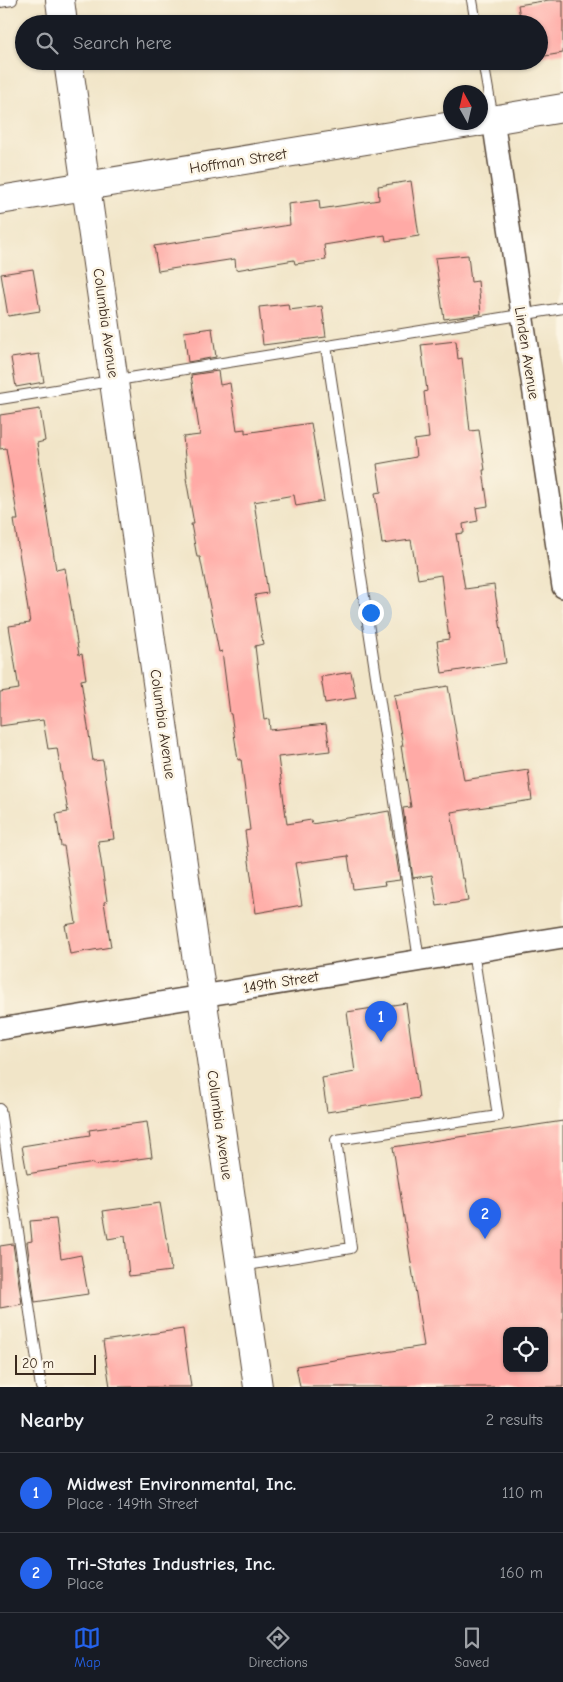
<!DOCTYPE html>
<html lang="en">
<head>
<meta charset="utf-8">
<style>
  body { margin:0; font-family:"Comic Neue",sans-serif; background:#242831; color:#f1f3f6 }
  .controls { position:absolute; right:15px; bottom:15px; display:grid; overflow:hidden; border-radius:10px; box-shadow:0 1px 4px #0004 }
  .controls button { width:45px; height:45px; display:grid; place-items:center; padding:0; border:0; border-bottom:1px solid #363941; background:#171b24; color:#f1f3f6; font:25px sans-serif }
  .compass { position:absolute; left:443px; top:85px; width:45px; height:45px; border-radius:50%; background:#171b24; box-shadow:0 1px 4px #0004; rotate:352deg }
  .scale { position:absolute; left:15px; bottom:12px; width:81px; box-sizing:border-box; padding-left:5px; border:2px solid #3b2a1e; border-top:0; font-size:14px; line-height:18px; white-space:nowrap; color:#3b2a1e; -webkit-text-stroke:4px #fcf5e5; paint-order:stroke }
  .you { position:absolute; left:370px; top:612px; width:18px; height:18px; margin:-12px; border:4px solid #fff; border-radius:50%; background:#1a73e8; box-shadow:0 0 0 8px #1a73e833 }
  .badge { display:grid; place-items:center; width:32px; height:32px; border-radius:50%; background:#2563eb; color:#fff; font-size:16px; font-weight:700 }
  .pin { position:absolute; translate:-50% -41px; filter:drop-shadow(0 1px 2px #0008) }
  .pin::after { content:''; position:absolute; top:26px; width:18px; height:15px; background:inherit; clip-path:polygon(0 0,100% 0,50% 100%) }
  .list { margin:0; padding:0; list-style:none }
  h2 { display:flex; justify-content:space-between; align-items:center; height:65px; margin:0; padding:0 20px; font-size:21px }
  h2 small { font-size:16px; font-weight:400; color:#9ea1a6 }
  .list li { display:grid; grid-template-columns:32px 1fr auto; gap:15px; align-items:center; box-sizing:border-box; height:80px; padding:0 20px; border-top:1px solid #363941 }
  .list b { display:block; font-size:19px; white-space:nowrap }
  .list p { margin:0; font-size:16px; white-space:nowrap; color:#9ea1a6 }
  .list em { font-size:16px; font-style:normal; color:#9ea1a6 }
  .icon { flex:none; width:28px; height:28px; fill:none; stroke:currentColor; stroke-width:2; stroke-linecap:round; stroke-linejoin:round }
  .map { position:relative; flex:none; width:563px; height:1387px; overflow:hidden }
  .search { position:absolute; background:#171b24; box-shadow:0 1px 4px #0004; left:15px; right:15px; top:15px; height:55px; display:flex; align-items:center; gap:12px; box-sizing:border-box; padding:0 18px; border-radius:28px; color:#9ea1a6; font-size:19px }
  .sheet { height:225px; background:#171b24 }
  nav { display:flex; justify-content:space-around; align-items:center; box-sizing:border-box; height:70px; border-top:1px solid #363941; background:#171b24; font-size:14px; color:#9ea1a6 }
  nav a { display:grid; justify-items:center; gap:2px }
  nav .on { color:#2563eb }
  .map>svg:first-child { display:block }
</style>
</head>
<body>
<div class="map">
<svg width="563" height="1387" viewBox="0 0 563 1387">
  <rect width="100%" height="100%" fill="#fcf5e5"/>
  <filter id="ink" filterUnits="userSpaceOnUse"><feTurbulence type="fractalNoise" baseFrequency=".02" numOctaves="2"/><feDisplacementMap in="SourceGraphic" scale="10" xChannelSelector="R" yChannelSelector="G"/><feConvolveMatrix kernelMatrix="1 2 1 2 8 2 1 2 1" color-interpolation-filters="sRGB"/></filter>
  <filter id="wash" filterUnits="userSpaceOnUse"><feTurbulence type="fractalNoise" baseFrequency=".0096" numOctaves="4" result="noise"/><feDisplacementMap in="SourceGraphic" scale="20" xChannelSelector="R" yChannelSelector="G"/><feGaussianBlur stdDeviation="1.12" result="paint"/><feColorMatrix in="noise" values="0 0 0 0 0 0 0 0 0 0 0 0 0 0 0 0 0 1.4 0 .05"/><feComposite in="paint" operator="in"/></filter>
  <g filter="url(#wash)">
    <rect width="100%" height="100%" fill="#f1e5c8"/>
    <g id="blocks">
      <!-- building -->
      <path fill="#ffaaa6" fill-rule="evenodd" d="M549,0H563V53L539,57V24H521L518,5Z
        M411,181L419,236L386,241L385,235L324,245L326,260L295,264L294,260L236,270L235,259L158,271L154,246L290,225L288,204L319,200L320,209L379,200L378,186Z
        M468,255L471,282L478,281L481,314L444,319L435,258Z
        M33,269L40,311L8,316L1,274Z
        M288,304L289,310L322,306L326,337L263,345L259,307Z
        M212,328L216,357L188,362L184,332Z
        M456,341L458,359L462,358L470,431L479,430L485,470H483L488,506L476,508L478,521L463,524L464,533L456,534L465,589L494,585L506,663L442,673L437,641L449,639L441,575L418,579L411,540L382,544L375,493L381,492L377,464L416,457L414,440L429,438L424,392L427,391L421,345Z
        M39,354L44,382L16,387L11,358Z
        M218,371L220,385L230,383L237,430L245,429V433L311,423L324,501L296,506L294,495L254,502L268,593L255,595L263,644L255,646L264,720L269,719L270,730L326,724L330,751L278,757L287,824L311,820L312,824L389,811L400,880L384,882L385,885L353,889L348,856L295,863L302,905L256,913L245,831L250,830L241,759L238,760L231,714H230L222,651L219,652L200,557H197L191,524H194L186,478L187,477L183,437L200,435L191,375Z
        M40,409L45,441L37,443L56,570L65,568L79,655L82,654L86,679L81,680L93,761L103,760L114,839L98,841L107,901L104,902L111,947L70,954L65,925L76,923L64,846H61L56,814L68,812L57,748L48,749L43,720L0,726V692L19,689L9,626L30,623L14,520H18L6,448L0,449V415Z
        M351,672L356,698L325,703L321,677Z
        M448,686L464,780L528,770L532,800L451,812L462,878H464L468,901L437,906L432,875L413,878L403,808L411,807L401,746H403L394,695Z
        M406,1003L419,1098L327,1112L322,1078L355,1072L347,1012Z
        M563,1121V1387H300L296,1366L424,1346L393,1147ZM507,1331H544V1368H507Z
        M147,1122L152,1157L94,1165V1163L27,1174L22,1146L90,1135L89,1130Z
        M160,1203L166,1238H167L171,1271L129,1276L125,1236L108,1239L103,1211Z
        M56,1219L61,1259L81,1255L88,1294L35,1302L27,1242L32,1241L30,1221Z
        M13,1244L22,1304L0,1308V1246Z
        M183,1329L191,1387H110L103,1341Z"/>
    </g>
  </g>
  <g filter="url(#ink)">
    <use href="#blocks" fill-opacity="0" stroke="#564638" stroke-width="1"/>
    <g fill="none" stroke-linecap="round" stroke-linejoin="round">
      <!-- lane casing -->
      <g stroke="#564638" stroke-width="12">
        <path id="lane" d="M472,0L476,24
          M0,2L12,0
          M483,61L493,119
          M326,346L419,960
          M0,399L563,308
          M0,1109L41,1387
          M242,1266L351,1248L336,1140L498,1116L473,951"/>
      </g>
      <!-- street casing -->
      <g stroke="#564638" stroke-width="24">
        <path id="street" d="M493,120L563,587
          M0,1029L563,937"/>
      </g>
      <!-- secondary casing -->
      <g stroke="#564638" stroke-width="30">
        <path id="secondary" d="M60,0L63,24
          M68,61L258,1387
          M480,122L563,108
          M0,200L476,122"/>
      </g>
      <!-- lane -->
      <use href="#lane" stroke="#fff" stroke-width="10"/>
      <!-- street -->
      <use href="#street" stroke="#fff" stroke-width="21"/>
      <!-- secondary -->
      <use href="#secondary" stroke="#fff" stroke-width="28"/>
    </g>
  </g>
  <g text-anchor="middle" stroke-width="5" stroke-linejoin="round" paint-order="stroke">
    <!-- street labels -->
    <g font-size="15" fill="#3b2a1e" stroke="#fcf5e5">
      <text transform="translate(238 161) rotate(-9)" y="5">Hoffman Street</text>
      <text transform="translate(106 323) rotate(82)" y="5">Columbia Avenue</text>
      <text transform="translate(527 353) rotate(81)" y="5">Linden Avenue</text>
      <text transform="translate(163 724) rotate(82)" y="5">Columbia Avenue</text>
      <text transform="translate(281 982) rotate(-9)" y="5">149th Street</text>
      <text transform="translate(220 1125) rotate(82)" y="5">Columbia Avenue</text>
    </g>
  </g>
</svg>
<div class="controls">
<button><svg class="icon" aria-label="locate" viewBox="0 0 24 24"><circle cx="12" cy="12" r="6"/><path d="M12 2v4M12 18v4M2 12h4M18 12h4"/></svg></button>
</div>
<svg class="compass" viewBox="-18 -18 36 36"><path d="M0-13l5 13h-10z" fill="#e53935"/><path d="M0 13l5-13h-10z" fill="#9ea1a6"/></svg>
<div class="scale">20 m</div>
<div class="you"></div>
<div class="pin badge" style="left:381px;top:1042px">1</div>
<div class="pin badge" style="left:485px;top:1239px">2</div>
<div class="search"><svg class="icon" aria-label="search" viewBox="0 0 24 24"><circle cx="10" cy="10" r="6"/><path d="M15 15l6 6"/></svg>Search here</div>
</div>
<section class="sheet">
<h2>Nearby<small>2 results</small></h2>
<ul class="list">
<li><span class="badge">1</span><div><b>Midwest Environmental, Inc.</b><p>Place · 149th Street</p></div><em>110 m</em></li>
<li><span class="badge">2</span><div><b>Tri-States Industries, Inc.</b><p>Place</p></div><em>160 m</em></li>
</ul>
</section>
<nav>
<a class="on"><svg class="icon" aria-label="map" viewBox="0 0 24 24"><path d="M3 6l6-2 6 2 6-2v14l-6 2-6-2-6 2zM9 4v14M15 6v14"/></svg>Map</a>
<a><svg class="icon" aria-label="directions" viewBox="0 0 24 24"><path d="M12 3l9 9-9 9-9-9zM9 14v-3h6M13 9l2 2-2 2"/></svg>Directions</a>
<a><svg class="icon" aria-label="saved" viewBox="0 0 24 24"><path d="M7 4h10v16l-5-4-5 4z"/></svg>Saved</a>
</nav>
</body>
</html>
